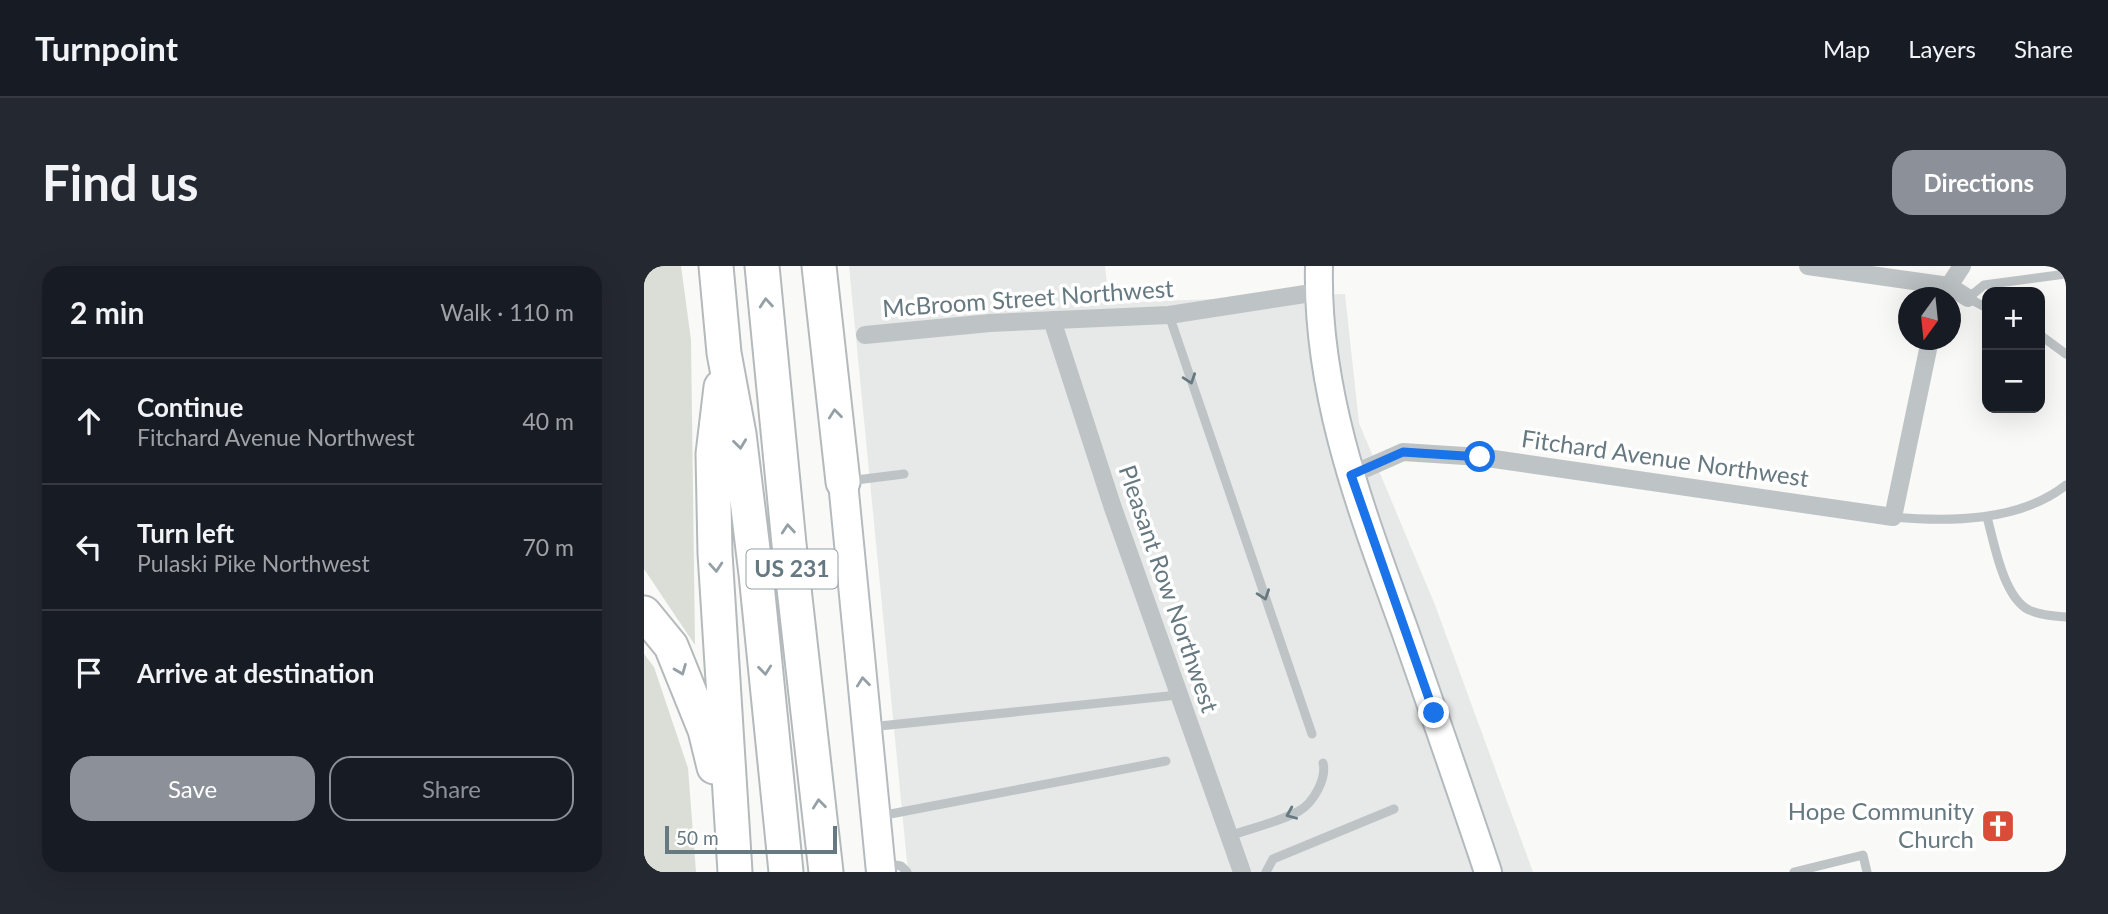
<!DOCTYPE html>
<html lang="en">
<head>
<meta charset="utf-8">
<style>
  body { margin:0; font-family:Lato,sans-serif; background:#242831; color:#f1f3f6 }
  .controls { position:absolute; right:21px; top:21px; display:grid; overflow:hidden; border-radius:14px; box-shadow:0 7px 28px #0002 }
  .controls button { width:63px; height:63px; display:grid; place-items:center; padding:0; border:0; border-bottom:2px solid #363941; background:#171b24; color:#f1f3f6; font:35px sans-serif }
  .compass { position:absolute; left:1254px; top:21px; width:63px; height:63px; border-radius:50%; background:#171b24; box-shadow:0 7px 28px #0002; rotate:195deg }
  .scale { position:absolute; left:21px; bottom:18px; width:172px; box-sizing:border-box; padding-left:7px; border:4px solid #667880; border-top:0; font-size:19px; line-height:24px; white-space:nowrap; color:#667880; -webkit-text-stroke:5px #fff; paint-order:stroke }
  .stop { position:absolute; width:21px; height:21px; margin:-16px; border:5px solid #1a73e8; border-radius:50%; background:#fff }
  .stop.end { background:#1a73e8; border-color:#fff; box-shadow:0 2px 7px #0008 }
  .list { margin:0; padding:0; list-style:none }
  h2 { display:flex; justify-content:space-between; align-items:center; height:91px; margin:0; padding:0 28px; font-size:30px }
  h2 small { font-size:23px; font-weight:400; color:#9ea1a6 }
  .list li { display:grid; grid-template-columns:46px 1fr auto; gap:21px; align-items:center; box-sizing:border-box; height:126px; padding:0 28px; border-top:2px solid #363941 }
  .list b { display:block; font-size:26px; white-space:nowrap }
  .list p { margin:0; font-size:23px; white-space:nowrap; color:#9ea1a6 }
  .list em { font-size:23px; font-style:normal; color:#9ea1a6 }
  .actions { display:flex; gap:14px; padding:21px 28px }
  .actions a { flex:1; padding:16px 0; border:2px solid #8c9099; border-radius:21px; text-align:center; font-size:24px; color:#8c9099 }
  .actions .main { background:#8c9099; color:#fff }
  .icon { flex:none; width:38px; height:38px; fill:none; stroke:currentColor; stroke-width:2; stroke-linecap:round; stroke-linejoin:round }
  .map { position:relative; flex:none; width:1422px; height:606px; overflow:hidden; border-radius:21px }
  header { display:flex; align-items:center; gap:42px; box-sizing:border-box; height:98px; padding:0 35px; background:#171b24; border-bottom:2px solid #363941 }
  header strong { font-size:33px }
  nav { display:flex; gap:38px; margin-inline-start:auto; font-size:24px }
  .intro { display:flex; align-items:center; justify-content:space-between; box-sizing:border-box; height:168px; padding:0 42px }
  h1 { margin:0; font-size:49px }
  .button { padding:18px 32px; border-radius:21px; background:#8c9099; color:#fff; font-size:24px; font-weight:700 }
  main { display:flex; gap:42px; padding:0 42px }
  aside { flex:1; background:#171b24; border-radius:21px; box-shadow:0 7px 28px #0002 }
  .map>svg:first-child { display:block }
</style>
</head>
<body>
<header>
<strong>Turnpoint</strong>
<nav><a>Map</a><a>Layers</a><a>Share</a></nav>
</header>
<div class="intro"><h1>Find us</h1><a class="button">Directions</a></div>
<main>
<aside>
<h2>2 min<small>Walk · 110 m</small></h2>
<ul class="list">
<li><svg class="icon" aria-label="ahead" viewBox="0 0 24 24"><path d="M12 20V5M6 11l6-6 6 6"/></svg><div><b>Continue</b><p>Fitchard Avenue Northwest</p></div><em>40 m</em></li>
<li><svg class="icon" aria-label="left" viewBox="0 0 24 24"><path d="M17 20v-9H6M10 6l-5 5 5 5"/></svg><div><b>Turn left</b><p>Pulaski Pike Northwest</p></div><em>70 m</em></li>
<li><svg class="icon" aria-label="arrive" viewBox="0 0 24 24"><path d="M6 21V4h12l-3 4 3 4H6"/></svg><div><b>Arrive at destination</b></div></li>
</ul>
<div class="actions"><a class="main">Save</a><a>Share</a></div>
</aside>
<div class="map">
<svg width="1422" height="606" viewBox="0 0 1422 606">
  <rect width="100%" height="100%" fill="#f9f9f7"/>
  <!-- built -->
  <path fill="#e7e9e8" d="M205,0H461L465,37L701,28L715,157L791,339L889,606H264Z"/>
  <!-- green -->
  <path fill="#daded6" d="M0,0H37L47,74L51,379L0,303Z
    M0,388L10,401L44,502L52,606H0Z"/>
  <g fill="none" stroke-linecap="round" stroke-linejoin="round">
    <!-- secondary casing -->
    <g stroke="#b3babd" stroke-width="30">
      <path id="secondary" d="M675,0C672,129 718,246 761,365C789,445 817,525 844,606"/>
    </g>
    <!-- primary casing -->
    <g stroke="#b4babd" stroke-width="32">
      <path id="primary" d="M199,216L237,606"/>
    </g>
    <!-- highway casing -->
    <g stroke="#b4b9bb" stroke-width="37">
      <path id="highway" d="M72,0L80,87L95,168L112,308L142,606
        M118,0L145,278L182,606
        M175,0L199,216
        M77,121L69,188L71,287L91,606
        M0,347L27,380L61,464L70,501"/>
    </g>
    <!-- lane -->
    <path stroke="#bec4c6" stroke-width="9" d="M1343,42L1324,32L1340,19L1422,8
      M525,49L668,468
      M1396,69L1422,88
      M204,215L260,208
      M1249,251C1305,256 1375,256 1422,219
      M1343,251C1350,276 1359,331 1385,344C1396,349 1409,350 1422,351
      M226,461L534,429
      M236,550L522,495
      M585,570C605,563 638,555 655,545C669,537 683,513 679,497
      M239,597L257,600L263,606
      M622,606L629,593L750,543
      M1150,606L1219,589L1223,606"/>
    <!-- street -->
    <path stroke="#bec4c6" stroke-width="18" d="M1164,0L1305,20L1324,32
      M1297,32L1318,0
      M408,54L469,242L598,606
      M221,69L346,57L525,49L674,26
      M707,209L759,186L836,191L1249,251L1286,74"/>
    <!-- secondary -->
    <use href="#secondary" stroke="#fff" stroke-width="26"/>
    <!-- primary -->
    <use href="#primary" stroke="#fff" stroke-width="28"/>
    <!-- highway -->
    <use href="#highway" stroke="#fff" stroke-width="33"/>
  </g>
  <!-- one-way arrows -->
  <defs><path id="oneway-chevron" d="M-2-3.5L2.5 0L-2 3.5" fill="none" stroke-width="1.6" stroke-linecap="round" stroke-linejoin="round" transform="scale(1.75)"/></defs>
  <g stroke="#94a0a6">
    <use href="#oneway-chevron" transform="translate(122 37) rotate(-95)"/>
    <use href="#oneway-chevron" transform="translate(191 148) rotate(-96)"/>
    <use href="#oneway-chevron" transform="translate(96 178) rotate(83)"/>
    <use href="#oneway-chevron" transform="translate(144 263) rotate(-95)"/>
    <use href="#oneway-chevron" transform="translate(72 301) rotate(86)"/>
    <use href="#oneway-chevron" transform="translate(37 404) rotate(68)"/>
    <use href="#oneway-chevron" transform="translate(121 404) rotate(84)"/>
    <use href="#oneway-chevron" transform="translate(219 416) rotate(-96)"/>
    <use href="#oneway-chevron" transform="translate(175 538) rotate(-96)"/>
  </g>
  <g stroke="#667880">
    <use href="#oneway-chevron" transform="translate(546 113) rotate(71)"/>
    <use href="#oneway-chevron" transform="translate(620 329) rotate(71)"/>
    <use href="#oneway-chevron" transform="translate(647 548) rotate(157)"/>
  </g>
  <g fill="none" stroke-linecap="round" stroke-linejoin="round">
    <!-- route -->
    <path stroke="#1a73e8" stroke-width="9" d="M790,447L707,209L759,186L836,191"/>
  </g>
  <!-- icons -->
  <defs>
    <g id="church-square" transform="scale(1.75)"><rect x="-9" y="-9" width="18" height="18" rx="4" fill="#d84c38" stroke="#fff"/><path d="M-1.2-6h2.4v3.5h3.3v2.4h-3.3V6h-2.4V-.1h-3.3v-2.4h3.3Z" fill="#fff"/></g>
  </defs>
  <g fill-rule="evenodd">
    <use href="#church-square" x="1354" y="560"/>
  </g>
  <g text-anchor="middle" stroke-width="7" stroke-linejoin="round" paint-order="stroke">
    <!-- shield labels -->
    <rect fill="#fff" stroke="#94a0a6" stroke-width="2" x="102.5" y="283.5" width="91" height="39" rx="5"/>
    <g font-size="23" font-weight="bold" fill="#667880">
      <text x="148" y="311">US 231</text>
    </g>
    <!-- street labels -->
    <g font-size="24" fill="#667880" stroke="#fff">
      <text transform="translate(384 33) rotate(-4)" y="8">McBroom Street Northwest</text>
      <text transform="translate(1021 193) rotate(8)" y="8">Fitchard Avenue Northwest</text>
      <text transform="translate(524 323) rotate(71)" y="8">Pleasant Row Northwest</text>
    </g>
    <!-- poi labels -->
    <g font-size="24" fill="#667880" stroke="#fff" text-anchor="end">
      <text x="1330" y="554">Hope Community<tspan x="1330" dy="28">Church</tspan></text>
    </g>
  </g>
</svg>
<div class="controls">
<button>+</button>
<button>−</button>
</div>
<svg class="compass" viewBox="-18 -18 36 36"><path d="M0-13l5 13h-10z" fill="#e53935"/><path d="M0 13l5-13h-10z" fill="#9ea1a6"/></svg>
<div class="scale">50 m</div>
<div class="stop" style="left:836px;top:191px"></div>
<div class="stop end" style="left:790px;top:447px"></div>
</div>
</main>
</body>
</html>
